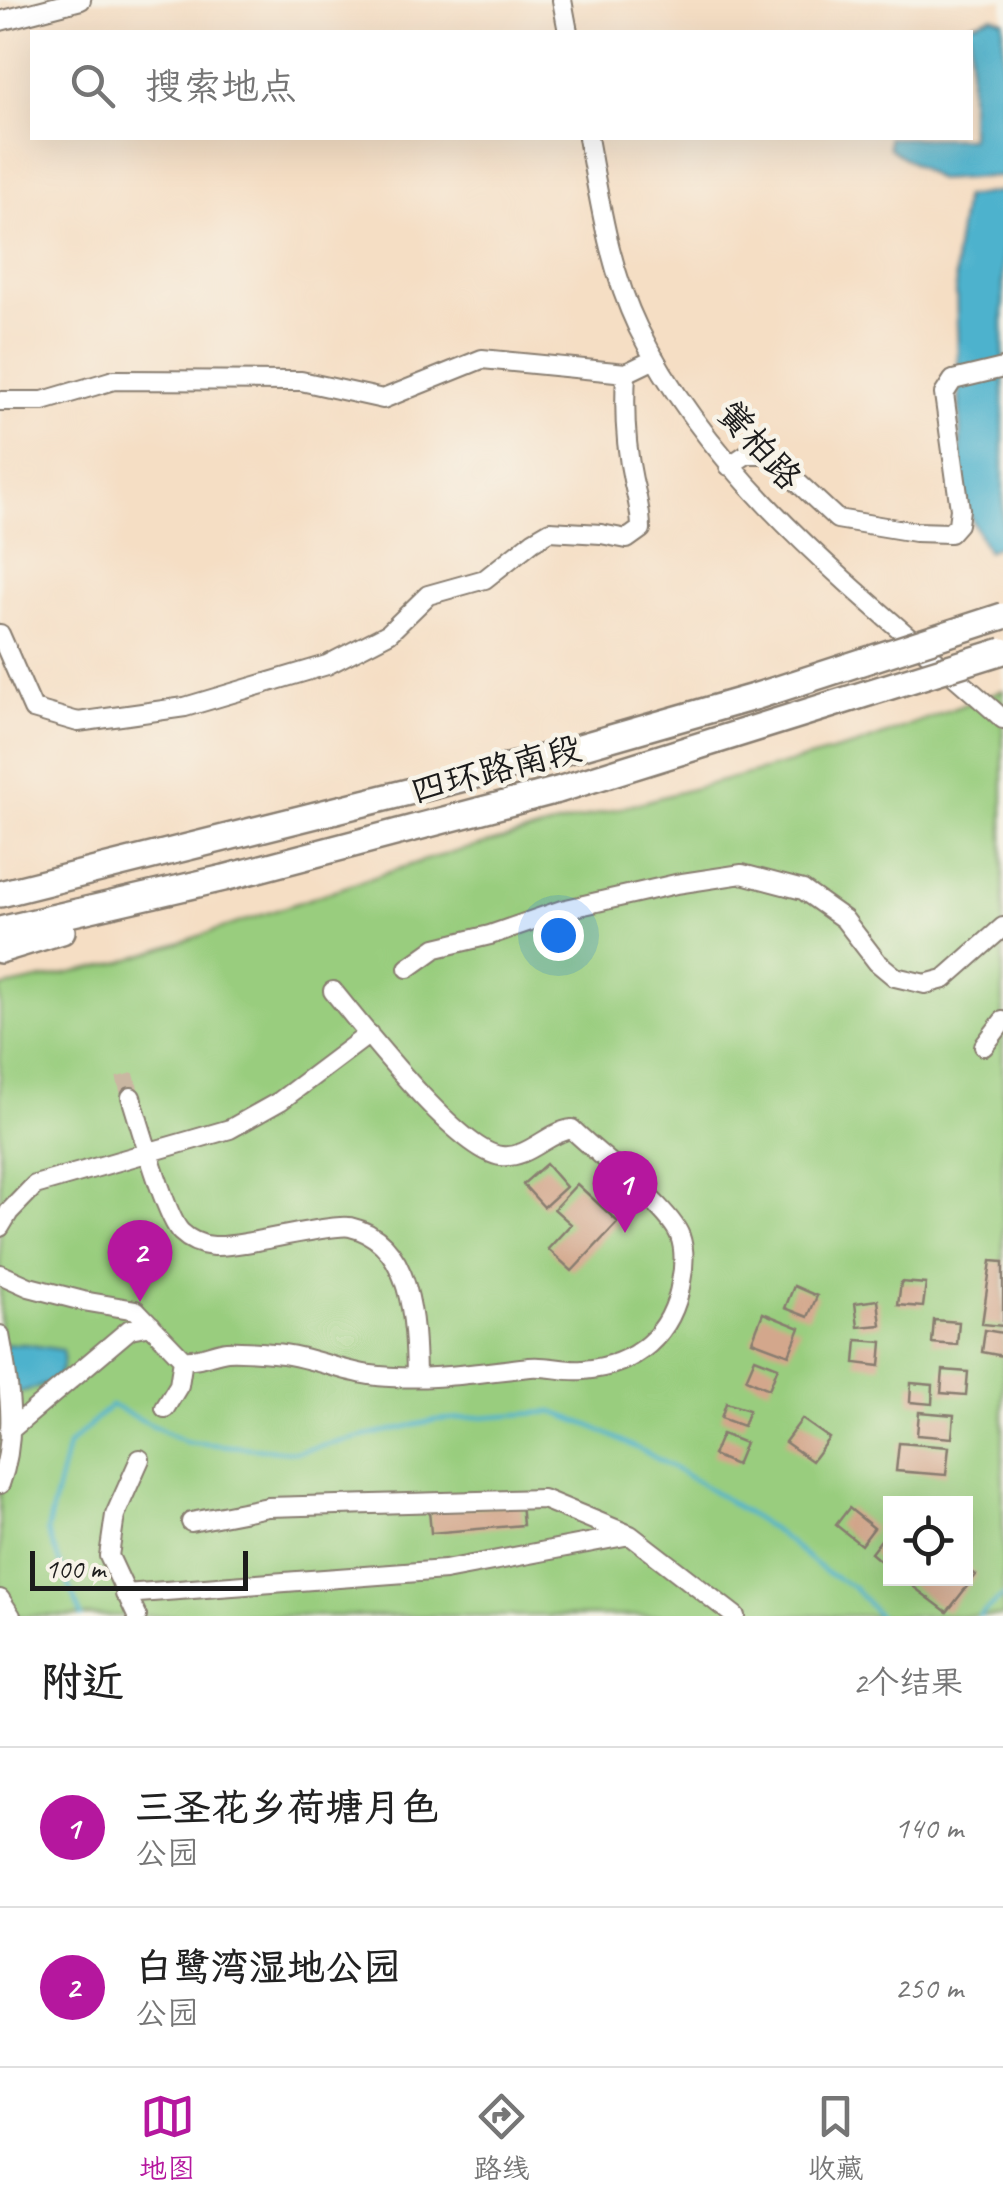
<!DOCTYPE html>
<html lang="zh">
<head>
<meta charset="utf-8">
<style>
  body { margin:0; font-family:Caveat,"LXGW WenKai TC",sans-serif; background:#f6f6f6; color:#222 }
  .controls { position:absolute; right:30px; bottom:30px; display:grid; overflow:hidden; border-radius:0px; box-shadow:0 10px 40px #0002 }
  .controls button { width:90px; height:90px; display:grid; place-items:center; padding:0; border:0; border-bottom:2px solid #e0e0e0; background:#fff; color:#222; font:50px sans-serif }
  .scale { position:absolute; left:30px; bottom:25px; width:218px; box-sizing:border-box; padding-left:10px; border:5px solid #1c1c1c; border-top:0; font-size:28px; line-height:35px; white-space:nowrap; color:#1c1c1c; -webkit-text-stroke:8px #f7f3e8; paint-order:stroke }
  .you { position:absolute; left:558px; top:935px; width:35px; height:35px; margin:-25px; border:8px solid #fff; border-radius:50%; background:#1a73e8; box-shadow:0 0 0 15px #1a73e833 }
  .badge { display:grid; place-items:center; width:65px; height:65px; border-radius:50%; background:#b5179e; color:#fff; font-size:32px; font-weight:700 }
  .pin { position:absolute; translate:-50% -82px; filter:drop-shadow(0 2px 5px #0008) }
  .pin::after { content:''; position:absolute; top:52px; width:35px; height:30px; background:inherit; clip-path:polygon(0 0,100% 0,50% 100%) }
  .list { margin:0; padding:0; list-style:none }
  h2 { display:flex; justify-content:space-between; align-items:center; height:130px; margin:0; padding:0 40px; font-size:42px }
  h2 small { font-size:32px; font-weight:400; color:#767676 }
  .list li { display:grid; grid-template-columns:65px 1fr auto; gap:30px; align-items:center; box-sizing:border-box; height:160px; padding:0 40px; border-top:2px solid #e0e0e0 }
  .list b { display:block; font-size:38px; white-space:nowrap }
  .list p { margin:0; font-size:32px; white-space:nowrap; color:#767676 }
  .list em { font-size:32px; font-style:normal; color:#767676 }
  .icon { flex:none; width:55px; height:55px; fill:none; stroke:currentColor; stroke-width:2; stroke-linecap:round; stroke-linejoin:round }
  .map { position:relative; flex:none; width:1003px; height:1616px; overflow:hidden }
  .search { position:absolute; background:#fff; box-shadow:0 10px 40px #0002; left:30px; right:30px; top:30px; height:110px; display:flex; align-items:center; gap:25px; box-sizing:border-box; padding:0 35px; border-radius:0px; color:#767676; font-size:38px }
  .sheet { height:450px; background:#fff }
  nav { display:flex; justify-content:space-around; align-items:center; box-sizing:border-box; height:140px; border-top:2px solid #e0e0e0; background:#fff; font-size:28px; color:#767676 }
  nav a { display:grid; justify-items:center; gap:5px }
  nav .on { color:#b5179e }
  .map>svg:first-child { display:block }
</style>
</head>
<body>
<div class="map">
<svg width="1003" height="1616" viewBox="0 0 1003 1616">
  <rect width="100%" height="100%" fill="#f7f3e8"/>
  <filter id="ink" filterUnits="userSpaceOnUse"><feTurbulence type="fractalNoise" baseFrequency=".01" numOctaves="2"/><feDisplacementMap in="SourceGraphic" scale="20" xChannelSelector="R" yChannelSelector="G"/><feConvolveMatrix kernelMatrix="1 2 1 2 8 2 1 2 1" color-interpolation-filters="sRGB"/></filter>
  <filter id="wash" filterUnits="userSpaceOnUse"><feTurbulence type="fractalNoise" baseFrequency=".0048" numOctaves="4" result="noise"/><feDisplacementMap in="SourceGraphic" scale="40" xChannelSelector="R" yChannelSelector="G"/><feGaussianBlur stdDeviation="2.25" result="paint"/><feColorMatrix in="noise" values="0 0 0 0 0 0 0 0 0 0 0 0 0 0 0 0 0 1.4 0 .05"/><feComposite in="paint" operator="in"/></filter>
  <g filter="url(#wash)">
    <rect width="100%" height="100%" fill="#f5dec4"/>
    <!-- green -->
    <path fill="#99cd7e" stroke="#5a744d" stroke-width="2.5" fill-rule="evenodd" d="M1003,690V1616H0V988L122,962L425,860L857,745ZM890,1504H966V1578H890Z"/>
    <!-- water -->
    <path fill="#4eb2cd" stroke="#356774" stroke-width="2.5" d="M992,16L1003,20V176L938,180L889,148L888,138H970V32H948Z
      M1003,191V544L987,551L962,500L955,255L964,197Z
      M24,1344L63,1350C69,1388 29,1389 0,1396V1345Z"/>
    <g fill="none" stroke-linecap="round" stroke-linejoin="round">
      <!-- stream -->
      <path stroke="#4eb2cd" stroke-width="4" d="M81,1616L47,1531L68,1446L111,1405L186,1442L296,1452L436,1420L553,1412L591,1426L647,1453L713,1491L779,1534L825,1572L853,1587L879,1616
        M979,1616L1003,1596"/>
    </g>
    <g id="blocks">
      <!-- building -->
      <path fill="#d3a78c" d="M546,1164L566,1187L544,1207L523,1184Z
        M577,1184L618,1222L572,1271L548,1249L571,1224L554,1209Z
        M991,1261L1003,1262V1326L982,1324Z
        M901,1282L926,1284L923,1307L898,1305Z
        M794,1286L817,1296L808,1317L785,1308Z
        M878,1300L881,1325L858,1327L855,1303Z
        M763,1313L800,1328L789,1355L752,1341Z
        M934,1320L959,1322L957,1345L932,1343Z
        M985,1330L1003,1333V1356L982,1352Z
        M857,1340L882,1342L880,1366L855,1363Z
        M755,1358L778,1367L769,1389L746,1379Z
        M943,1370L968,1372L966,1395L941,1393Z
        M911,1383L933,1385L932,1404L910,1402Z
        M726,1403L749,1410L743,1426L721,1418Z
        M919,1412L954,1415L952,1438L917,1435Z
        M802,1419L829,1438L812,1461L785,1442Z
        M722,1434L745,1443L736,1465L713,1455Z
        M899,1443L949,1447L946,1475L896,1471Z
        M521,1503L523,1525L431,1533L429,1511Z
        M849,1508L874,1528L861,1545L836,1525Z
        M890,1528V1569L871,1553Z
        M966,1567L976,1575L947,1612L907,1582L909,1578H966Z"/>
    </g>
  </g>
  <g filter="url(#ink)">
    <use href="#blocks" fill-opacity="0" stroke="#887d70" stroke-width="2.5"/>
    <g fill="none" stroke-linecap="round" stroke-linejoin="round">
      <!-- minor-tunnel -->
      <path stroke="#cab7a2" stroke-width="18" stroke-dasharray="18 9" stroke-linecap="butt" d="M125,1075L131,1097"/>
      <!-- minor casing -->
      <g stroke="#887d70" stroke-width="22">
        <path id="minor" d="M562,0L568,32
          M0,21L81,0
          M588,138C600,202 609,268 638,328C718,489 871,601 1003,719
          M0,401H43L114,380L301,381L383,399L482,359L626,373L655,359
          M729,466L747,454H767L837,519L915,532L950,533L958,524L960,509L944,394L953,380L1003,368
          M0,634L33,709L78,722L185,707L327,665L389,633L428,595L485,579L533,541L550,531L601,534L627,539L641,529C641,511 637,497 633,480C625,444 624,410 626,373
          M408,968L436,948L490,935L562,910L676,884L742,874L803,890L844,919L877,962L895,977L925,984L944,979L1003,927
          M984,1046L1003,1021
          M131,1097C139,1122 166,1218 181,1232C200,1250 222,1247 245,1243C265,1240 336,1224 350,1227C413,1241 415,1324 416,1375
          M0,1227L9,1212L35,1185L230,1129L280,1101L369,1034
          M0,1274L29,1287L83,1301L136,1310L183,1359L179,1385L165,1408
          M0,1335C9,1383 18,1437 0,1484
          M183,1359C199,1361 212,1353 227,1351C241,1350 259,1352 273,1353C306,1355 337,1370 370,1375C422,1382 478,1373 530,1367C547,1365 565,1372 583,1370C636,1366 673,1334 681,1282C684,1267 685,1250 680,1236C669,1207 597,1154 572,1129C547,1132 529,1159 501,1156C458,1151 362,1026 333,991
          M9,1431L130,1329L151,1325
          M191,1522L268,1507L543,1499L630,1535L735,1616
          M125,1594L445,1570L630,1535
          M0,1599L11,1616
          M137,1616L109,1556L115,1515L140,1459"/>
      </g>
      <!-- highway casing -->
      <g stroke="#887d70" stroke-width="30">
        <path id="highway" d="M0,894L524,763
          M0,930L224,878L558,790
          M0,950L62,931"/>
      </g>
      <!-- minor -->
      <use href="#minor" stroke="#fff" stroke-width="18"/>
      <!-- highway -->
      <use href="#highway" stroke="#fff" stroke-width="25"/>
      <!-- highway-bridge casing -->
      <g stroke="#887d70" stroke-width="30" stroke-linecap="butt">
        <path id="highway-bridge" d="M524,763L754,697L1003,616
          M558,790L1003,651"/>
      </g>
      <!-- highway-bridge -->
      <use href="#highway-bridge" stroke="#fff" stroke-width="25"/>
    </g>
  </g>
  <g text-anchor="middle" stroke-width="9" stroke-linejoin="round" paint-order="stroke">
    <!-- street labels -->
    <g font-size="35" fill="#1c1c1c" stroke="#f7f3e8">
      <text transform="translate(760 445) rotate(48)" y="12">黉柏路</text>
      <text transform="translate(496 769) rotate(-15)" y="12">四环路南段</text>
    </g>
  </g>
</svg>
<div class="controls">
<button><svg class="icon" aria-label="locate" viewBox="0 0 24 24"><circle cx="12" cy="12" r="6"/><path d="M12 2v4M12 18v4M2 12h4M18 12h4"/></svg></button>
</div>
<div class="scale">100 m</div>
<div class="you"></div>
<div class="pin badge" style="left:625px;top:1233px">1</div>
<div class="pin badge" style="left:140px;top:1302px">2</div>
<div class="search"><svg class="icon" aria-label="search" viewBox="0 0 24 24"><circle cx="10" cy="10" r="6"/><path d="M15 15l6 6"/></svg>搜索地点</div>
</div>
<section class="sheet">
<h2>附近<small>2个结果</small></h2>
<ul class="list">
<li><span class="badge">1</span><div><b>三圣花乡荷塘月色</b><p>公园</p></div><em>140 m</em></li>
<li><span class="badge">2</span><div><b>白鹭湾湿地公园</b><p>公园</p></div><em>250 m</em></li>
</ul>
</section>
<nav>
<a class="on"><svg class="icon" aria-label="map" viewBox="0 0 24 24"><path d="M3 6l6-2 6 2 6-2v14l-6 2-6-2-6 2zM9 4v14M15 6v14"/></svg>地图</a>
<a><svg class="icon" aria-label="directions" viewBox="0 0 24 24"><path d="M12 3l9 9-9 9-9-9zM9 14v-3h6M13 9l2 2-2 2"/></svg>路线</a>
<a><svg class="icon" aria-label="saved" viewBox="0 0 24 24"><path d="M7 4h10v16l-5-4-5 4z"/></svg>收藏</a>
</nav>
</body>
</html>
